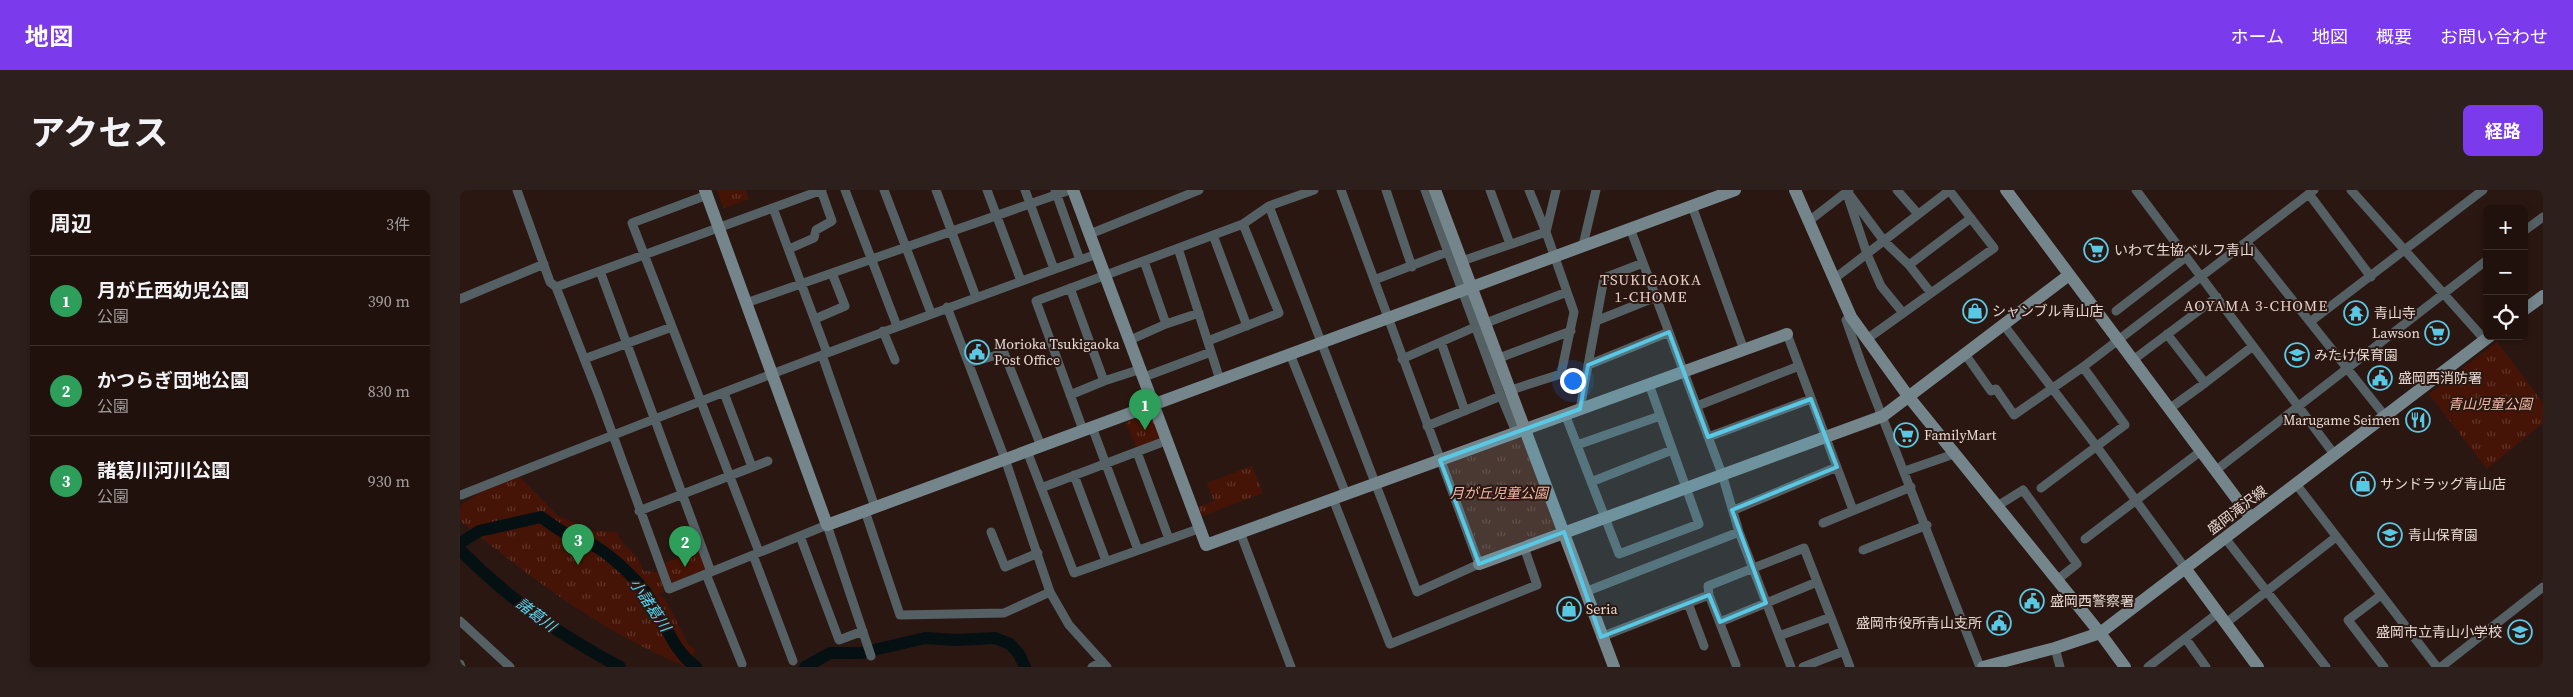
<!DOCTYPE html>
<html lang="ja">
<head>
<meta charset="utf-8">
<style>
  body { margin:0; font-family:"Source Serif 4","Noto Sans JP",serif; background:#2d1f1b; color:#f1f3f6 }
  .controls { position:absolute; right:15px; top:15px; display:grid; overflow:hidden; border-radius:8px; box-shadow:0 2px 8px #0003 }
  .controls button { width:45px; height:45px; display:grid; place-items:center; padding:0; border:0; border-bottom:1px solid #3d312e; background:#20110d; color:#f1f3f6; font:25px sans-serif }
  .you { position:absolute; left:1112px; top:190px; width:18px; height:18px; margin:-12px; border:4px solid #fff; border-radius:50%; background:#1a73e8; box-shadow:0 0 0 8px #1a73e833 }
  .badge { display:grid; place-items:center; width:32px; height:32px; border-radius:50%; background:#7c3aed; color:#fff; font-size:16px; font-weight:700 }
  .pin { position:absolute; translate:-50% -41px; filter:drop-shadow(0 1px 2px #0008) }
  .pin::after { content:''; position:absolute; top:26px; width:18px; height:15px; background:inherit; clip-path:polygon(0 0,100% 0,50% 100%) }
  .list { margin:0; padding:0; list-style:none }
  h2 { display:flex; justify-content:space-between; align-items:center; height:65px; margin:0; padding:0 20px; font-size:21px }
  h2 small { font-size:16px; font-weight:400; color:#a29d9d }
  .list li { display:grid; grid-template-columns:32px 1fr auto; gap:15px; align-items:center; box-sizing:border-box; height:90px; padding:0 20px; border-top:1px solid #3d312e }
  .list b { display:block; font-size:19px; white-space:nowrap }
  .list p { margin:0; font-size:16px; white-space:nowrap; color:#a29d9d }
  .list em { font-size:16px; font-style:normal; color:#a29d9d }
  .icon { flex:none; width:28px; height:28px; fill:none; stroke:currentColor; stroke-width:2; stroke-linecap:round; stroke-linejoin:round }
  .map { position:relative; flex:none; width:2083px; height:477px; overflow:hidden; border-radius:8px }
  header { display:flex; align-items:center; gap:30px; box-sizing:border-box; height:70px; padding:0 25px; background:#7c3aed; color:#fff }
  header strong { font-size:24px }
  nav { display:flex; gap:28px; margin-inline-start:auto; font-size:18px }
  .intro { display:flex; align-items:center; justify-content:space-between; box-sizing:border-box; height:120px; padding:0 30px }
  h1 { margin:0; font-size:35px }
  .button { padding:12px 22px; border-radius:8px; background:#7c3aed; color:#fff; font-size:18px; font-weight:700 }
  main { display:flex; gap:30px; padding:0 30px }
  aside { flex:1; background:#20110d; border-radius:8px; box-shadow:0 2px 8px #0003 }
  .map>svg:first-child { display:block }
</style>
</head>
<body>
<header>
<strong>地図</strong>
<nav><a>ホーム</a><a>地図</a><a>概要</a><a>お問い合わせ</a></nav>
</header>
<div class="intro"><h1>アクセス</h1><a class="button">経路</a></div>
<main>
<aside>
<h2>周辺<small>3件</small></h2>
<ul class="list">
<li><span class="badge" style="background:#2e9e5b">1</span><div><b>月が丘西幼児公園</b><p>公園</p></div><em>390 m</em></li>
<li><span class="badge" style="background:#2e9e5b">2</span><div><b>かつらぎ団地公園</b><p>公園</p></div><em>830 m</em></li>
<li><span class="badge" style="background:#2e9e5b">3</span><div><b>諸葛川河川公園</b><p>公園</p></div><em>930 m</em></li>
</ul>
</aside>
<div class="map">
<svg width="2083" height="477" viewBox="0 0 2083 477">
  <defs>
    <pattern id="grass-tufts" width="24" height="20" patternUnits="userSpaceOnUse" patternTransform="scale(1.25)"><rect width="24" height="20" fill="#461406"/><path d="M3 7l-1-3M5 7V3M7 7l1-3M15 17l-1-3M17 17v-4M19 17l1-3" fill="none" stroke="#613529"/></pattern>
  </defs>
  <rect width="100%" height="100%" fill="#2b1711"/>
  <!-- grass -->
  <path fill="url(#grass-tufts)" d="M257,0H285L289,9L264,18Z
    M2037,152L2083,213V233L2027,279L1969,204Z
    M693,220L705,248L678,260L666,233Z
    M1064,242L1095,339L1020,369L981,273Z
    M792,276L803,303L742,326L738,317L754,311L747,293Z
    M53,280L98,326L135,341L157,342C163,360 179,362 183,381L198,382L204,401L199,405L205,409L228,454L236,460L225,476C141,442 70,387 0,331V316Z
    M240,359L247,379L210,394L202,374Z"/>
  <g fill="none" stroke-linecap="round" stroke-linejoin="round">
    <!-- river -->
    <path stroke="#051013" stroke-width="12" d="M0,353L19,341L81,327C90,333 98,340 107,344C118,348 128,351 138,358C154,368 168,382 181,396C202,421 209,458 236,477
      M0,360C50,410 98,444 160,477
      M345,477L370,463H401L465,448L497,450L535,448L550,454L559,464L565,477"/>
    <!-- street -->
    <path stroke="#546063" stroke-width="9" d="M57,0L90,92L96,97L138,204L209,399L367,335L411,466
      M385,0L437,136
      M424,0L471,123
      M476,0L516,107
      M527,0L561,91
      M565,0L594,79
      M595,0L620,70
      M926,0L952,77
      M965,0L1041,206L967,236
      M1030,0L1050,54
      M1386,0L1424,51L1449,75L1511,28
      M1437,0L1458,24
      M1676,0L1874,264
      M1891,0L2025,150
      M1849,4L1911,87
      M247,5L172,33L299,362
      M1389,10L1407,64L1421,96L1443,123
      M809,16L957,402L1019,374L881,0
      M1232,16L1284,160
      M313,18L367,163
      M1349,31L1389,0
      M1170,38L1262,284L1279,342L1331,477
      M2064,41L2083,27
      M630,44L739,0
      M753,45L787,136
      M1787,53L1925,226
      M1123,55L1136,0
      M718,58L760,190
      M329,59L354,48L356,40L372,31L361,0
      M684,71L706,134L739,123
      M1002,71L1086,42L1069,0
      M1449,75L1471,103
      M140,81L251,382
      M1374,89L1490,0
      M914,90L987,62
      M96,97L362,0
      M610,98L644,191L681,179
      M0,109L84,74
      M286,113L610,0
      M487,117L545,269L590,402L609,435L647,477
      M1656,121L1726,67
      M1391,127L1386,130L1402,175L1520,477
      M355,129L385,116L372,83
      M1136,131L1196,107
      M1850,132L2023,0
      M1026,133L1107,102
      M1543,134L1637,257L1725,378
      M423,141L435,170
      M1327,144L1393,320
      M1707,144L1745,193L1793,156
      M1407,149L1534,58L1489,0
      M670,150L706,134
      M748,151L819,123L783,34
      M981,152L1005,221
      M830,164L886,304
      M1505,164L1531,201L1536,199L1554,225L1623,177
      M362,165L415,317
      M1039,168L1111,141
      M124,169L212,137
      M942,169L1015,137
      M1673,170L1757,107
      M509,173L544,163L581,256
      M1128,175L1209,142
      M684,187L751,162
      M1051,200L1101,184L1114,122L1086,42L1096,0
      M264,203L292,277
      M610,205L644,191
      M1041,206L1056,242
      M1237,216L1339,176
      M1120,219L1144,88L1183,73
      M1709,219L1745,193
      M1105,224L1159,364L1239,334L1189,194
      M632,237L678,360
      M623,240L576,111L783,34L809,16L854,0
      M1248,247L1351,209
      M1117,255L1200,226
      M567,261L614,383L741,338
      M677,262L709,349
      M1445,281L1494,264
      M1755,281L2027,70
      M614,285L646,371
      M1131,292L1212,260
      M1836,294L1977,477
      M581,298L708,250
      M1581,298L1665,235L1623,177L1854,0
      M1,305C212,221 424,140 637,64
      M873,309L930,454L1077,395L1064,357
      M1539,315L1563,300L1617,374L1597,390
      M1274,320L1377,277
      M179,321L308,271
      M405,321L440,425L544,423L590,402
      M1363,333L1451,297
      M531,342L545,377L578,363
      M780,342L831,477
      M340,346L379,450L403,441
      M1765,348L1866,477
      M1625,349L1741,261
      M1403,360L1467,335
      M293,365L333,471
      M246,384L282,474
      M1125,402L1279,342
      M1249,405L1248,396L1344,358L1384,461L1343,477
      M1921,405L1888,430L1924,477
      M1228,413L1244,456
      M0,431L50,477
      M1260,432L1357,392
      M1766,433L1876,347
      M1319,446L1371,427
      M1141,447L1249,405L1276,475
      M1726,449L1746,477
      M1595,458L1600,477
      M1384,461L1390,477
      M0,474L1,477
      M632,477L642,471
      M1688,477L1758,423
      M1981,477L2083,397"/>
    <!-- secondary -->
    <path stroke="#74868c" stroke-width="12" d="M245,0L367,335L1275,0
      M613,0L746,355L1327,144
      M975,0L1154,477
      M1335,0L1391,127L1448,206L1640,443L1665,477
      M1546,0L1791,328
      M2064,120L2083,106
      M1019,374L1423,226L1609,85
      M1725,378L1798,477
      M1523,477L1595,458L1640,443L2030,146"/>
  </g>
  <!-- marked area -->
  <path fill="#59c8e5" fill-opacity="0.2" stroke="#59c8e5" stroke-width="4" stroke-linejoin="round" d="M1209,142L1248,247L1351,209L1377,277L1272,320L1306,413L1260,432L1249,405L1141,447L1104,342L1019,374L980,270L1120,219L1128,175Z"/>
  <!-- icons -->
  <defs>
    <g id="supermarket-ring" transform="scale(1.25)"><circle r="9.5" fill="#2b1711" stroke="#59c8e5" stroke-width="1.5"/><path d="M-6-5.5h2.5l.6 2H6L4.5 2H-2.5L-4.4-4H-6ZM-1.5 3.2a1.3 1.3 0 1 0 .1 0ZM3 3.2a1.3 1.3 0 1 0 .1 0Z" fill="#59c8e5"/></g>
    <g id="shop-ring" transform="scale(1.25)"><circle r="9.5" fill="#2b1711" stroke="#59c8e5" stroke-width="1.5"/><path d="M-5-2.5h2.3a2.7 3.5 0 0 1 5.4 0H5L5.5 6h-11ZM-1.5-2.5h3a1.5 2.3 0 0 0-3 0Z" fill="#59c8e5"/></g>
    <g id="temple-ring" transform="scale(1.25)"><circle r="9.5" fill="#2b1711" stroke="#59c8e5" stroke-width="1.5"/><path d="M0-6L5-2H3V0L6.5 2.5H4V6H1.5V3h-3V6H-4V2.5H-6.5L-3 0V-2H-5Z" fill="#59c8e5"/></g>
    <g id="civic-ring" transform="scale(1.25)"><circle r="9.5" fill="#2b1711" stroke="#59c8e5" stroke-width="1.5"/><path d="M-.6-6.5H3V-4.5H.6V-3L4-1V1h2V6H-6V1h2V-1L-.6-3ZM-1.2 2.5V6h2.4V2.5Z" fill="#59c8e5"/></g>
    <g id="school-ring" transform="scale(1.25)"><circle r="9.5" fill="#2b1711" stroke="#59c8e5" stroke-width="1.5"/><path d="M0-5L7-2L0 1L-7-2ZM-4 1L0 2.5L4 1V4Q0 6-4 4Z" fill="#59c8e5"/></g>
    <g id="restaurant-ring" transform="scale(1.25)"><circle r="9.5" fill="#2b1711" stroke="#59c8e5" stroke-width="1.5"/><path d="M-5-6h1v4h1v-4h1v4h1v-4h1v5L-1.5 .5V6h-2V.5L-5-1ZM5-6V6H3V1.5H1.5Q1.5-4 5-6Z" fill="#59c8e5"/></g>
  </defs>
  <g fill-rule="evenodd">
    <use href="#supermarket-ring" x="1636" y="60"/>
    <use href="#shop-ring" x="1515" y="121"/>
    <use href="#temple-ring" x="1896" y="123"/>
    <use href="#supermarket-ring" x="1977" y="143"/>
    <use href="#civic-ring" x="517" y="162"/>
    <use href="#school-ring" x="1837" y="165"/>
    <use href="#civic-ring" x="1920" y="188"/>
    <use href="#restaurant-ring" x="1958" y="230"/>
    <use href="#supermarket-ring" x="1446" y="245"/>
    <use href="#shop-ring" x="1903" y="294"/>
    <use href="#school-ring" x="1930" y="345"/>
    <use href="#civic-ring" x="1572" y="411"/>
    <use href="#shop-ring" x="1109" y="419"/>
    <use href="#civic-ring" x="1539" y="433"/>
    <use href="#school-ring" x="2060" y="442"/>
  </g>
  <g text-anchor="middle" stroke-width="4" stroke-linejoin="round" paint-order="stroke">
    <!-- poi labels -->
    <g font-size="14" fill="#e6d8d4" stroke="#2b1711" text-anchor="start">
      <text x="1654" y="65">いわて生協ベルフ青山</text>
      <text x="1532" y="126">シャンブル青山店</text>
      <text x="1914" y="128">青山寺</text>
      <text x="1960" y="148" text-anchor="end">Lawson</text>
      <text x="534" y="159">Morioka Tsukigaoka<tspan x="534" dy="16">Post Office</tspan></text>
      <text x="1854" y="170">みたけ保育園</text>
      <text x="1938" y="193">盛岡西消防署</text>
      <text x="1940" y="235" text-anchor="end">Marugame Seimen</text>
      <text x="1464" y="250">FamilyMart</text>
      <text x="1920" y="299">サンドラッグ青山店</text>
      <text x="1948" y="350">青山保育園</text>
      <text x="1590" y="416">盛岡西警察署</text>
      <text x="1126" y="424">Seria</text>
      <text x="1522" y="438" text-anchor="end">盛岡市役所青山支所</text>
      <text x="2042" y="447" text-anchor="end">盛岡市立青山小学校</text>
    </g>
    <!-- park labels -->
    <g font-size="14" font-style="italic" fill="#f6b9a8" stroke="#2b1711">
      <text x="2030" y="219">青山児童公園</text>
      <text x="1039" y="308">月が丘児童公園</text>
    </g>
    <!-- street labels -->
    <g font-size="14" fill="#e6d8d4" stroke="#2b1711">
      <text transform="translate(1777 320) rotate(-37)" y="5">盛岡滝沢線</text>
    </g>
    <!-- neighbourhood labels -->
    <g font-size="15" letter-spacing="1" fill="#e9cdc5" stroke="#2b1711">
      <text x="1191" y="95">TSUKIGAOKA<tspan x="1191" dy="17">1-CHOME</tspan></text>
      <text x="1796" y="121">AOYAMA 3-CHOME</text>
    </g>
    <!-- water labels -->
    <g font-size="15" font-style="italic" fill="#54dafc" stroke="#2b1711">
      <text transform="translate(190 415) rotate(56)" y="5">小諸葛川</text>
      <text transform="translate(76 425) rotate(37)" y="5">諸葛川</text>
    </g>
  </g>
</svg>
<div class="controls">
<button>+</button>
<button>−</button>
<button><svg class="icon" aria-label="locate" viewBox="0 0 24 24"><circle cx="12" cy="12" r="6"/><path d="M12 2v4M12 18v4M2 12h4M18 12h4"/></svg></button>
</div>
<div class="you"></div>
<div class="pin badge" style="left:685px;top:240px;background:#2e9e5b">1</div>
<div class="pin badge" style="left:225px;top:377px;background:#2e9e5b">2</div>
<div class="pin badge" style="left:118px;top:375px;background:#2e9e5b">3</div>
</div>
</main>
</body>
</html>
